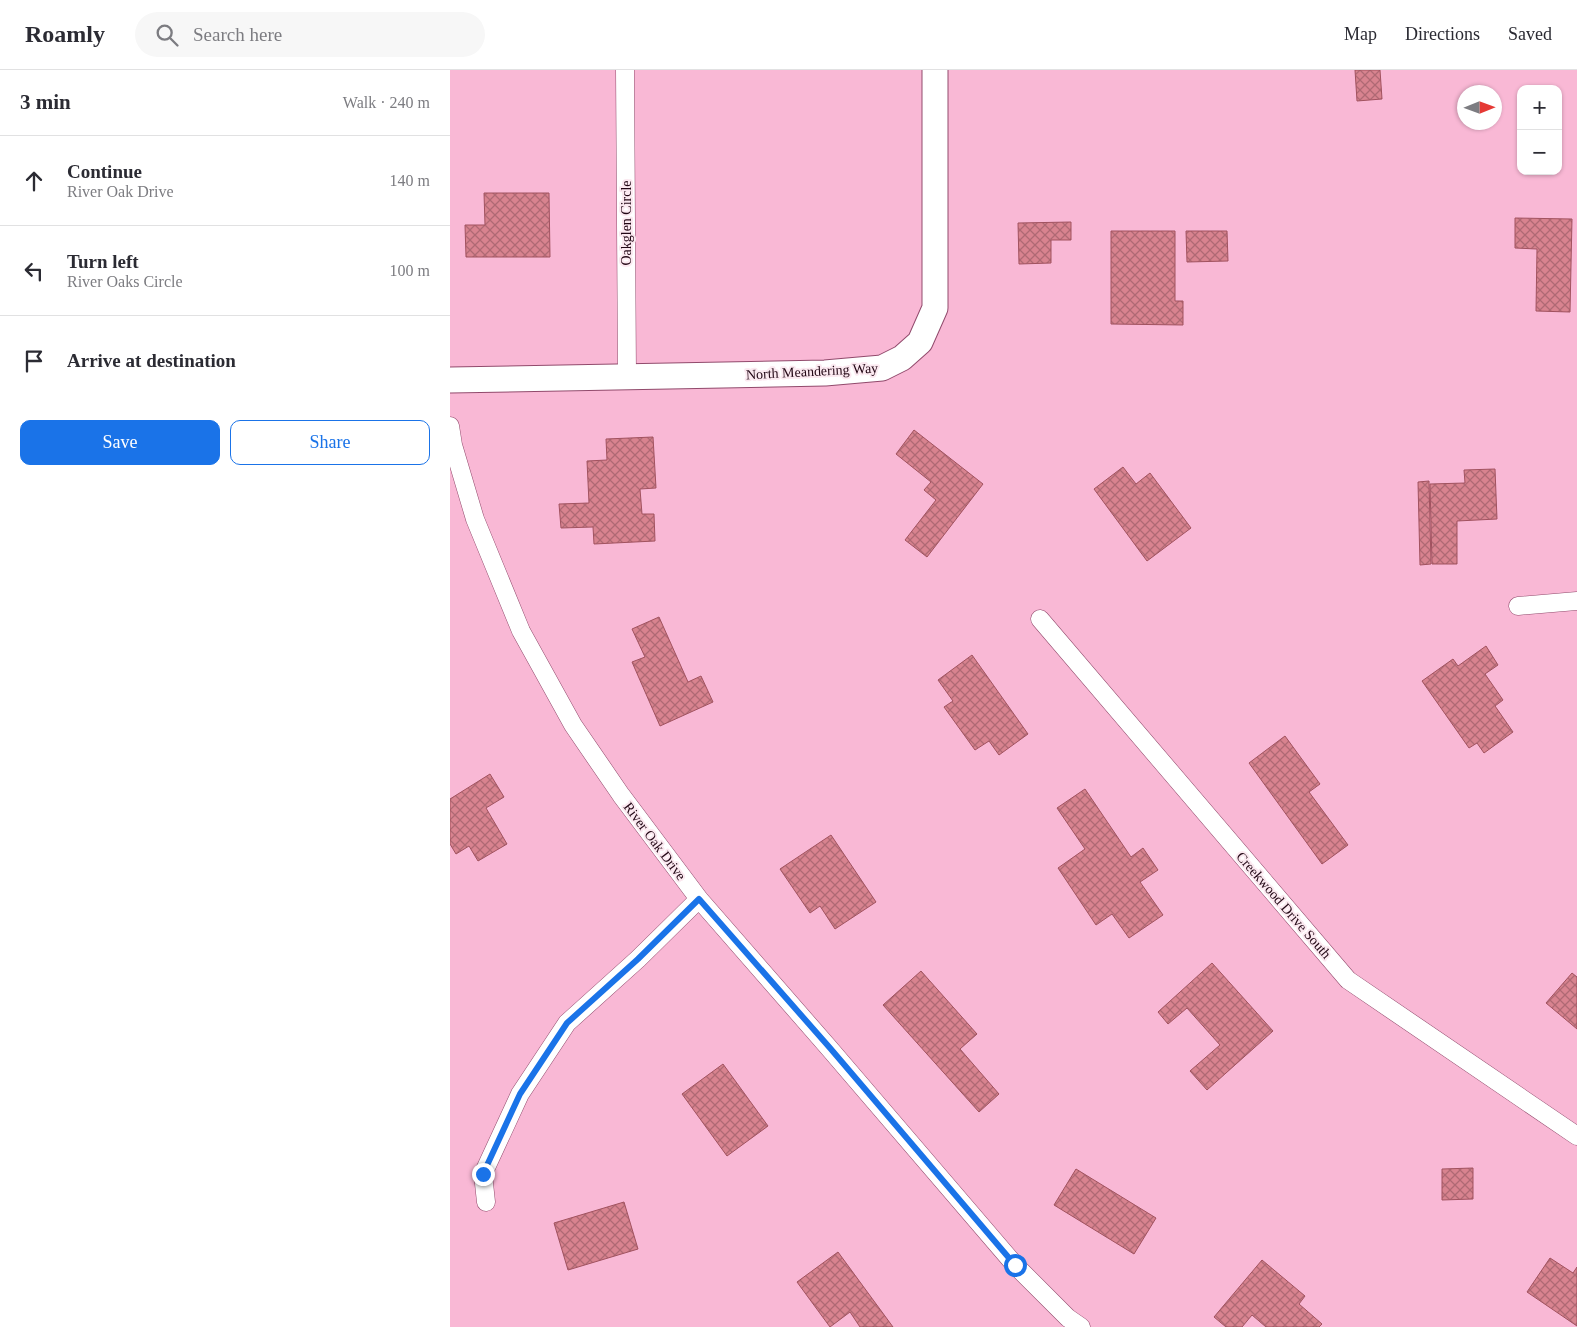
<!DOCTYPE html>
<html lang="en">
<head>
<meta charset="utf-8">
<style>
  body { margin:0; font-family:"Times New Roman",serif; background:#f7f7f7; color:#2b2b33 }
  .controls { position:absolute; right:15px; top:15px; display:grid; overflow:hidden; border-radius:10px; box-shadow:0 1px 4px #0004 }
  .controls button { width:45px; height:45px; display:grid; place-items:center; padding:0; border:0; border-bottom:1px solid #e1e1e2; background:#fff; color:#2b2b33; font:25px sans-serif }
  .compass { position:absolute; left:1007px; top:15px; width:45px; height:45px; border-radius:50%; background:#fff; box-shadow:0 1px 4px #0004; rotate:89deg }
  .stop { position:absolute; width:15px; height:15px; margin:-11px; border:4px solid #1a73e8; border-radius:50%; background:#fff }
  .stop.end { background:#1a73e8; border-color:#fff; box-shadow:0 1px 5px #0008 }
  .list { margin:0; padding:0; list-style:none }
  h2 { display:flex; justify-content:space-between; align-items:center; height:65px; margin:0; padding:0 20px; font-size:21px }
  h2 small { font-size:16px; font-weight:400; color:#7c7c81 }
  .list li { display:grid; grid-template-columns:32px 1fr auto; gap:15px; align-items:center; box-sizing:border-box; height:90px; padding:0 20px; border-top:1px solid #e1e1e2 }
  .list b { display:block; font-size:19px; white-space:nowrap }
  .list p { margin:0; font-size:16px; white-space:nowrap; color:#7c7c81 }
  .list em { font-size:16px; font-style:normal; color:#7c7c81 }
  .actions { display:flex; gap:10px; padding:15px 20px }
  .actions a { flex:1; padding:11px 0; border:1px solid #1a73e8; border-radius:10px; text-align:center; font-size:18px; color:#1a73e8 }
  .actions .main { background:#1a73e8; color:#fff }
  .icon { flex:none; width:28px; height:28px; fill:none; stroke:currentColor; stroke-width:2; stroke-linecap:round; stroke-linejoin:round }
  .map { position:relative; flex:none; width:1127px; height:1257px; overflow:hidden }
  header { display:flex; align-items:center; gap:30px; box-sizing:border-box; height:70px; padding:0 25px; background:#fff; border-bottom:1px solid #e1e1e2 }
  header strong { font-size:24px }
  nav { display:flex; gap:28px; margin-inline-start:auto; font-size:18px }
  .search { width:350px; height:45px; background:#f7f7f7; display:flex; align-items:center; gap:12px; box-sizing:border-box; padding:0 18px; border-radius:28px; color:#7c7c81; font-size:19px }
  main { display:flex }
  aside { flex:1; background:#fff }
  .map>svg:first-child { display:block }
</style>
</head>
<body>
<header>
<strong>Roamly</strong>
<div class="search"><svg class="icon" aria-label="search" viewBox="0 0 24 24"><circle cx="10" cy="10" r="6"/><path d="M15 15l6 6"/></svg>Search here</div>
<nav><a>Map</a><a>Directions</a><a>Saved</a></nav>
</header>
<main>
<aside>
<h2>3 min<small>Walk · 240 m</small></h2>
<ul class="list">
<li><svg class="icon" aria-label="ahead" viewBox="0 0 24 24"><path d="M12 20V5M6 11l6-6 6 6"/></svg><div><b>Continue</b><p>River Oak Drive</p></div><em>140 m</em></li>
<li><svg class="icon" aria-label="left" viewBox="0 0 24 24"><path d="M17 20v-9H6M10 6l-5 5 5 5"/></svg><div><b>Turn left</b><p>River Oaks Circle</p></div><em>100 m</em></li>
<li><svg class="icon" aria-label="arrive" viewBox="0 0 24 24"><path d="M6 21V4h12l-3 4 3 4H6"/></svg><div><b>Arrive at destination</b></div></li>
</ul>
<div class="actions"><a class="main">Save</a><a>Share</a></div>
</aside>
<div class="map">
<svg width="1127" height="1257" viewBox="0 0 1127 1257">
  <defs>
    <pattern id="building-cross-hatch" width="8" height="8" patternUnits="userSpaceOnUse" patternTransform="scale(1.25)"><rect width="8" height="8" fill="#d8838f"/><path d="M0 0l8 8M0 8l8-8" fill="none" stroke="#af6974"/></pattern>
  </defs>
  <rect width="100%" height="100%" fill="#f9b8d5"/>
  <!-- building -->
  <path fill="url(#building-cross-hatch)" stroke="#a1525f" d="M905,0H930L932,29L907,31Z
    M34,123H99L100,187H16L15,155H35Z
    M1065,148L1122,149L1120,242L1086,241L1087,179L1065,178Z
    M621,152V170H601V193L569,194L568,153Z
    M661,161H725V231H733V255L661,254Z
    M736,161H777L778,191L737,192Z
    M464,360L533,414L477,487L455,470L486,430L474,420L481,412L446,384Z
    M203,367L206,418L190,419L192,444H204L205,471L144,474L143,457L111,458L109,434L139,433L137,391L157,390L156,369Z
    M673,397L686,414L700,403L741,458L697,491L644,419Z
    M1045,399L1047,449L1007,451V494H982L980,414L1015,413L1014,400Z
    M979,411L981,494L970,495L968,412Z
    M209,547L238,612L251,606L263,632L210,656L182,592L195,587L182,559Z
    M1036,576L1048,595L1035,604L1053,630L1045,636L1063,662L1034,683L1027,673L1019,678L972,611L1003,589L1008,596Z
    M522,585L578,664L549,685L539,671L525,680L494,637L503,631L488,610Z
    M835,666L870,714L859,722L898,775L872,794L799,693Z
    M40,704L54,727L36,738L57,774L28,791L19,776L6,784L0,774V729Z
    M635,719L681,787L693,778L708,800L690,812L713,845L679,868L662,844L646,855L608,798L635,779L607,738Z
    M381,765L426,832L385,859L370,836L360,843L330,799Z
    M762,893L823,961L757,1020L740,1001L770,975L737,938L718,954L708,942Z
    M471,901L527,964L510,979L549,1024L529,1042L433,935Z
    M1122,903L1127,907V959L1096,933Z
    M273,994L318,1056L277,1086L232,1024Z
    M1023,1098V1129L992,1130V1099Z
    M626,1099L706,1148L684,1184L604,1135Z
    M174,1132L188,1179L118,1200L104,1153Z
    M388,1182L443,1257H410L400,1242L380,1257L347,1212Z
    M1100,1188L1123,1203L1127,1197V1256L1077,1222Z
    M812,1190L855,1226L849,1234L872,1254L869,1257H816L802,1245L792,1257H776L764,1247Z"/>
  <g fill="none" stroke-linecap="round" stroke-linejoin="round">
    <!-- street casing -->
    <g stroke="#914a6c" stroke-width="19">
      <path id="street" d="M175,0L177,306
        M0,356L3,375L25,449L71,561L123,655L171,725L249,829L379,978L565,1195L618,1248L631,1257
        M1068,536L1127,531
        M590,549L898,910L1127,1066
        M36,1132L33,1104L70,1024L117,953L188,889L249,829"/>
    </g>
    <!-- secondary casing -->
    <g stroke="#914a6c" stroke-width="27">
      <path id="secondary" d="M0,310L375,303L432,298L452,288L470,272L485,238V0"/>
    </g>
    <!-- street -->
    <use href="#street" stroke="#fff" stroke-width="18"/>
    <!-- secondary -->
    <use href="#secondary" stroke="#fff" stroke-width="25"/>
  </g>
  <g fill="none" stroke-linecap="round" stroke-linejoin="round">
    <!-- route -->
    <path stroke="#1a73e8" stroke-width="6" d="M33,1104L70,1024L117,953L188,889L249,829L380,978L565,1195"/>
  </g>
  <g text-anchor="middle" stroke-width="4" stroke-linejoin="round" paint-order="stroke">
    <!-- street labels -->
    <g font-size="14" fill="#210614" stroke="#fbe9f0">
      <text transform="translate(176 153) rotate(-90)" y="5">Oakglen Circle</text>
      <text transform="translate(362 301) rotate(-3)" y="5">North Meandering Way</text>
      <text transform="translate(205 771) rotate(53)" y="5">River Oak Drive</text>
      <text transform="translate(834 835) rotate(49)" y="5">Creekwood Drive South</text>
    </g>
  </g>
</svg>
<div class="controls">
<button>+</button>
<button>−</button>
</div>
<svg class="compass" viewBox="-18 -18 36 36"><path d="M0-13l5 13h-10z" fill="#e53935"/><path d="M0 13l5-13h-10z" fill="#7c7c81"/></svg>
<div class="stop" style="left:565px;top:1195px"></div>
<div class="stop end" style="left:33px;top:1104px"></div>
</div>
</main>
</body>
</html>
